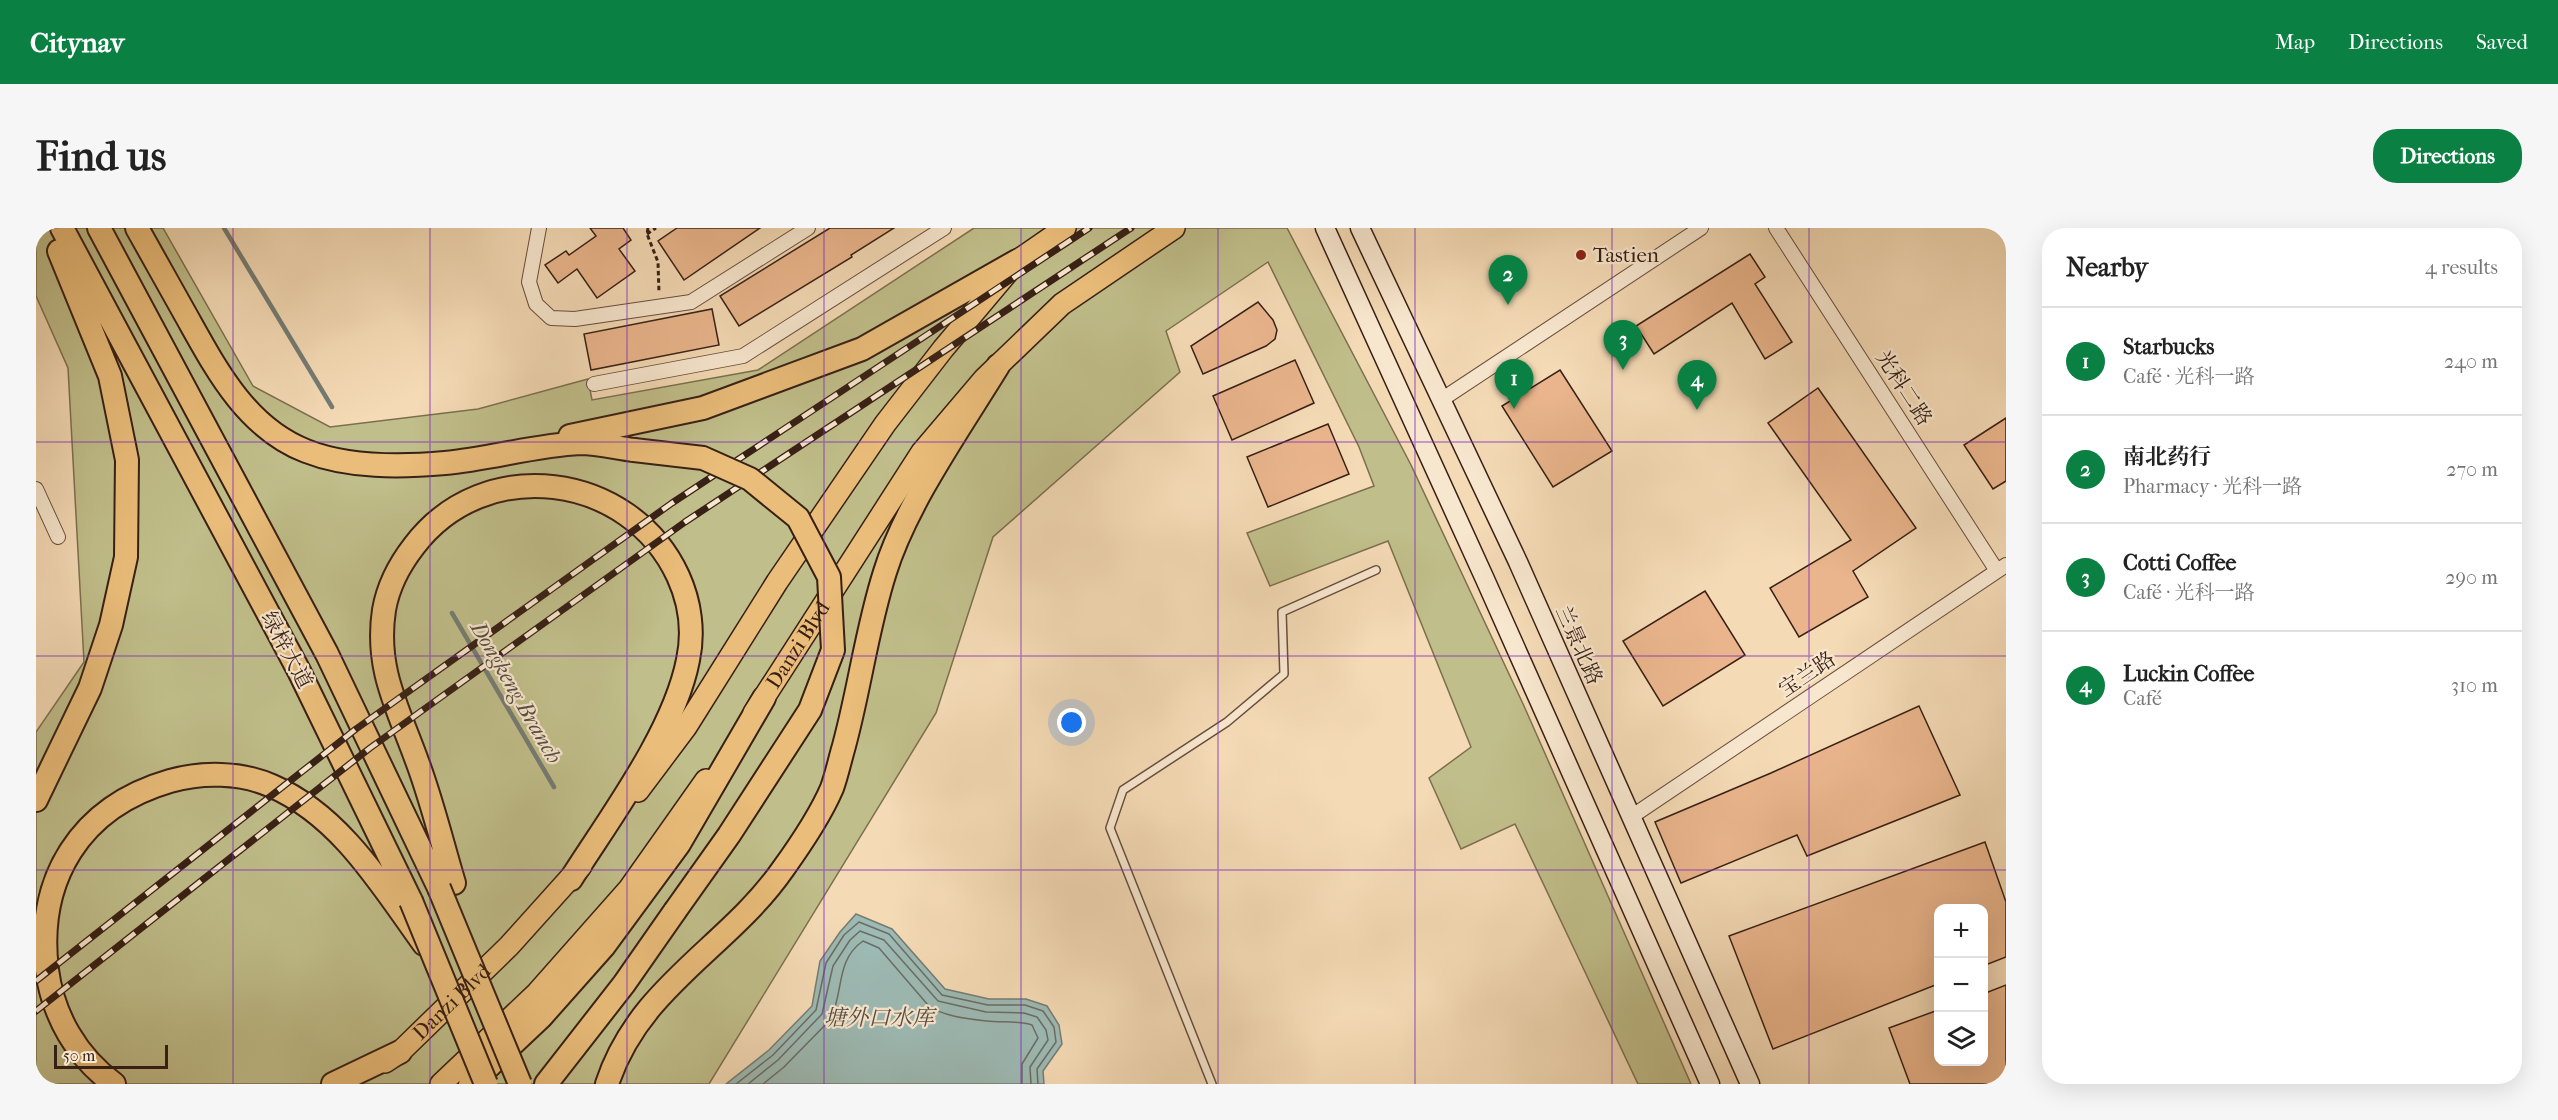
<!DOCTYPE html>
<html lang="en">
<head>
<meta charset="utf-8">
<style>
  body { margin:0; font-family:"IM FELL French Canon","Noto Serif SC",serif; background:#f6f6f6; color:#222 }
  .controls { position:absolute; right:18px; bottom:18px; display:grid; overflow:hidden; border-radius:12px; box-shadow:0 6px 24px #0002 }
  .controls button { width:54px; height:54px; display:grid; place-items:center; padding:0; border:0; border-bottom:2px solid #e0e0e0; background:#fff; color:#222; font:30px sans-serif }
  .scale { position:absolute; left:18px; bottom:15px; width:114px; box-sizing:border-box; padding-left:6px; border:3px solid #382015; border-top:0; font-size:16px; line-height:21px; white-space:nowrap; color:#382015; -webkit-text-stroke:4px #f8e7cf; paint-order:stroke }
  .you { position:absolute; left:1036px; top:495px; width:21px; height:21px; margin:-15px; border:4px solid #fff; border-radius:50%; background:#1a73e8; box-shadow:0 0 0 9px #1a73e833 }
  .badge { display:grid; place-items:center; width:39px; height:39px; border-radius:50%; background:#0b8043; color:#fff; font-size:20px; font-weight:700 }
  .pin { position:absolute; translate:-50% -50px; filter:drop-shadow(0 2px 3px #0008) }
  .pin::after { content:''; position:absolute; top:32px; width:21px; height:18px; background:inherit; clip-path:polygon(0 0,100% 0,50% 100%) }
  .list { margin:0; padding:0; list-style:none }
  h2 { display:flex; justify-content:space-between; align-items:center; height:78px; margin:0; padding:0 24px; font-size:26px }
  h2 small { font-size:20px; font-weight:400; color:#767676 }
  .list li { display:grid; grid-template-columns:39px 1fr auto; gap:18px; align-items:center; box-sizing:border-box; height:108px; padding:0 24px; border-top:2px solid #e0e0e0 }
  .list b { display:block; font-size:22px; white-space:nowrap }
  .list p { margin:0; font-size:20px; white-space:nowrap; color:#767676 }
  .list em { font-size:20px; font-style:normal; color:#767676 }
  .icon { flex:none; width:33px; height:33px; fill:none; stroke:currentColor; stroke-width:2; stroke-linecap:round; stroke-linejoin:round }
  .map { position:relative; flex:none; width:1970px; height:856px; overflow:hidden; border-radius:24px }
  header { display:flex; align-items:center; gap:36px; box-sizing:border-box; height:84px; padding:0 30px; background:#0b8043; color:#fff }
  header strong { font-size:28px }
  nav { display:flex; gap:33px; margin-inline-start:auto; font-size:21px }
  .intro { display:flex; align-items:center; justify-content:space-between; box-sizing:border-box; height:144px; padding:0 36px }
  h1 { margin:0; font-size:42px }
  .button { padding:15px 27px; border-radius:24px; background:#0b8043; color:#fff; font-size:21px; font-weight:700 }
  main { display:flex; gap:36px; padding:0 36px }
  aside { flex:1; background:#fff; border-radius:24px; box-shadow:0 6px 24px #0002 }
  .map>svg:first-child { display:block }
</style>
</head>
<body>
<header>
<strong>Citynav</strong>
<nav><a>Map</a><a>Directions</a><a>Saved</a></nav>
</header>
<div class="intro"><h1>Find us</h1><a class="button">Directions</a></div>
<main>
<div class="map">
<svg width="1970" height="856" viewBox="0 0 1970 856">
  <rect width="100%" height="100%" fill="#f4dab5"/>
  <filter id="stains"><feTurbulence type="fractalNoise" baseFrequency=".00333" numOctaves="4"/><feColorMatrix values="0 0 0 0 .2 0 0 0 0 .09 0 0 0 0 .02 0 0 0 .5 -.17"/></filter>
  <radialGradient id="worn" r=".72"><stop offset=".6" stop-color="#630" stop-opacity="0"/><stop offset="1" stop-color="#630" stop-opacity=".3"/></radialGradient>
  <!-- green -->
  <path fill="#c0be8a" stroke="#7c6f50" stroke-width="1.5" d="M0,0H127L217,158L294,199L442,181L552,151L556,172L722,142L938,0H1251L1375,237L1488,478L1655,856H1602L1479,596L1425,621L1393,550L1435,519L1352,313L1234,358L1211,305L1338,258L1323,219L1232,34L1130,103L1144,144L957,309L900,485L673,856H0V504L48,434L32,140L0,68Z"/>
  <!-- water -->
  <path fill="#9dbab4" stroke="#757c74" stroke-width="1.5" d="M820,686L856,701L909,761L953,771H990L1011,778L1023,797L1026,816L1007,843L1008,856H690L733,822L776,778L784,733L804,704Z"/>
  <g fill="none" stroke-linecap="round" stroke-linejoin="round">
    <!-- shore -->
    <path stroke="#6a6d64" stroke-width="1.5" d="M700,856L737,827L780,782L790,735L808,707L823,694L853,706L906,767L952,777H989L1007,783L1018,799L1020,814L1001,841L1002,856
      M712,856L742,832L786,786L797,738L814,712L824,703L848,712L902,773L950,784L988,785L1001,789L1010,802L1012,812L994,839L995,856
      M727,856L748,839L794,792C808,766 799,732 827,713L843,720L892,777C905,788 933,791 950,793C966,795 981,792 996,797L1002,810L986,836V856"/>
    <!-- stream -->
    <path stroke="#757c74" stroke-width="4.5" d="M188,0L296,179
      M416,385L518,559"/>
  </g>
  <!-- building -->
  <path fill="#eab58c" stroke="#382015" stroke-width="1.5" d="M554,0H587L595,12L583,21L599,43L561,70L541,41L522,55L509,37L530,23L533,27L560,8Z
    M641,0H724L648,52L622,13Z
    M794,0H858L815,27L816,29L703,98L684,68Z
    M1714,26L1729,49L1719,56L1756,114L1729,131L1696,75L1618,126L1600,98Z
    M1222,74L1237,92L1241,102L1239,111L1230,118L1167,146L1155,118Z
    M676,81L683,117L555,142L548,106Z
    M1259,132L1278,175L1196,212L1177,168Z
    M1524,142L1576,223L1517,259L1466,178Z
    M1782,160L1880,300L1817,343L1832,369L1763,409L1734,360L1815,312L1732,195Z
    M1970,190V253L1957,261L1928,217Z
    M1292,196L1313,246L1232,279L1211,229Z
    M1669,363L1709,427L1627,478L1587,413Z
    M1883,478L1924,567L1771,628L1761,607L1645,655L1619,594L1735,545Z
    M1949,614L1970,674V729L1947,738V681H1902V756L1737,821L1693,708Z
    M1970,757V856H1874L1853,800L1902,782V834H1947V766Z"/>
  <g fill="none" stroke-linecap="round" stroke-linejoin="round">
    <!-- service casing -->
    <g stroke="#674e3d" stroke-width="10">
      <path id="service" d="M1176,856L1074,600L1087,562L1191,494L1248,446L1246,384L1340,342"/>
    </g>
    <!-- minor casing -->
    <g stroke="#674e3d" stroke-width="16">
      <path id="minor" d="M503,0L493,54L500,76L515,90L539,91L655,74L772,0
        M1740,0L1961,343
        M558,156L707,128L908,0
        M1405,172L1665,0
        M0,261L22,309
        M1595,589L1970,337"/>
    </g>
    <!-- secondary casing -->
    <g stroke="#382015" stroke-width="21">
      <path id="secondary" d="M1289,0L1448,349L1674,856
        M1324,0L1482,334L1714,856"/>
    </g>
    <!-- primary casing -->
    <g stroke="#382015" stroke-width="24">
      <g id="primary">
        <path id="s1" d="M718,485L886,224L948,151L1026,76L1138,0"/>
        <path d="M602,563L650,499L741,354L849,196L907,121L981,33L1029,0"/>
        <path id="s2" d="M349,834L364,824L473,718L545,638"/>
        <path d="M405,856L501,765L593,661L670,552"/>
      </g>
    </g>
    <!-- trunk casing -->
    <g stroke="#382015" stroke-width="26">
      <path id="trunk" d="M26,0L263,443L375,673
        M63,0L291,426L403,660
        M101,0C118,30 135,61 152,91C181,143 211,200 270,223C313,240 365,239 409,235C453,231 501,217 544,215C562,215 581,220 598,222
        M534,208L667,180L826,121L981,33
        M0,572L54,460L75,397L90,329L91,232L74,148L23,23
        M418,655C406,615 396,573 381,533C362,480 339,441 348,382C352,359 364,336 378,318C448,225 594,244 642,348C654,374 658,404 652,432C638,504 575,588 535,651
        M78,856C41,829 17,788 11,742C0,651 44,579 134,553C166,544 204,544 236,558C305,588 346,658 388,716
        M297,856L364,824
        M434,856L505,789L568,718L643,616L728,470
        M510,856L588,756L639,683
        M571,856C603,758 692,720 747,641C765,616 784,588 796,560C800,549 803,536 806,525C823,466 830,403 849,344C870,276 924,200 962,138"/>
    </g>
    <!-- path -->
    <path stroke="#382015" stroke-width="3" stroke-dasharray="4.5 3" stroke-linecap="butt" d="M612,0L611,6L622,34L623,65
      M611,6L620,0"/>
    <!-- service -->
    <use href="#service" stroke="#f8e7cf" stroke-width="7"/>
    <!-- minor -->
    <use href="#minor" stroke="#f8e7cf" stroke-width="14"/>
    <!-- secondary -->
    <use href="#secondary" stroke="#f8e7cf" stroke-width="18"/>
    <!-- primary -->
    <use href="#primary" stroke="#eabd7a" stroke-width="21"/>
    <!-- trunk -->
    <use href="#trunk" stroke="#eabd7a" stroke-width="22"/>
    <!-- rail casing -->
    <g stroke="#382015" stroke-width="7">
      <path id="rail" d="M0,753L320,501L636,275L1053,0
        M0,783L334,520L649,294L1095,0"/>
    </g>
    <!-- rail -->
    <use href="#rail" stroke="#f8e7cf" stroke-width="4.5" stroke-dasharray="14" stroke-linecap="butt"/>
    <!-- trunk-bridge casing -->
    <g stroke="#382015" stroke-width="26" stroke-linecap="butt">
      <path id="trunk-bridge" d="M598,222L667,230L714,251L762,290L793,349L797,422L774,482L693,607L639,683
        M403,660L484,856
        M375,673L450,856"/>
    </g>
    <!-- trunk-bridge -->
    <use href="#trunk-bridge" stroke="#eabd7a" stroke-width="22"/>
  </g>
  <!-- grid -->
  <path fill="none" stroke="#7b2cbf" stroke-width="1.5" stroke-opacity="0.55" d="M197,0V856M394,0V856M591,0V856M788,0V856M985,0V856M1182,0V856M1379,0V856M1576,0V856M1773,0V856M0,214H1970M0,428H1970M0,642H1970"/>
  <!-- markers -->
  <circle fill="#8f2418" stroke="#f8e7cf" stroke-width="2" cx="1545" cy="27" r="6"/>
  <g text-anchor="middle" stroke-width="4.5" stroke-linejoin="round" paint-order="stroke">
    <!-- poi labels -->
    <g font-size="21" fill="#382015" stroke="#f8e7cf" text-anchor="start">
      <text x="1557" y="34">Tastien</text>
    </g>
    <!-- street labels -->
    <g font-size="21" fill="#382015" stroke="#f8e7cf">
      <text transform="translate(1868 160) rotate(57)" y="7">光科二路</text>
      <text dy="7" stroke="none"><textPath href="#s1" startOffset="81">Danzi Blvd</textPath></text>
      <text transform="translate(1543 417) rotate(66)" y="7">兰景北路</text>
      <text transform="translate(251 422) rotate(62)" y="7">绿梓大道</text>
      <text transform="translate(1771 446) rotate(-34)" y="7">宝兰路</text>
      <text dy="7" stroke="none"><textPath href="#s2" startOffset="90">Danzi Blvd</textPath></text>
    </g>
    <!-- water labels -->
    <g font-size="22" font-style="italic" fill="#564e45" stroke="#f8e7cf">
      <text transform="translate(481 464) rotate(60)" y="8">Dongkeng Branch</text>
      <text x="843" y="797">塘外口水库</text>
    </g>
  </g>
  <rect width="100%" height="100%" filter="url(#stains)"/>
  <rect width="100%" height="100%" fill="url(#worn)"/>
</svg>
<div class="controls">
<button>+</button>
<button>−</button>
<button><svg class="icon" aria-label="layers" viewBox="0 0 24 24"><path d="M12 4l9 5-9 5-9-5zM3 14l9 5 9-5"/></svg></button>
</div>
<div class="scale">50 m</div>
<div class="you"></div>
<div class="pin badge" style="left:1478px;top:181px">1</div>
<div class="pin badge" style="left:1472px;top:77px">2</div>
<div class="pin badge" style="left:1587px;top:142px">3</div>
<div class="pin badge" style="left:1661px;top:182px">4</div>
</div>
<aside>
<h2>Nearby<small>4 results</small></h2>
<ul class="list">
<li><span class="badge">1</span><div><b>Starbucks</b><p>Café · 光科一路</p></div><em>240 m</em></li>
<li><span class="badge">2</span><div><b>南北药行</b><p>Pharmacy · 光科一路</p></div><em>270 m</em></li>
<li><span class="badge">3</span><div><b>Cotti Coffee</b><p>Café · 光科一路</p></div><em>290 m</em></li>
<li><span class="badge">4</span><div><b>Luckin Coffee</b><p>Café</p></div><em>310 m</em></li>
</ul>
</aside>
</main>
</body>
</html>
